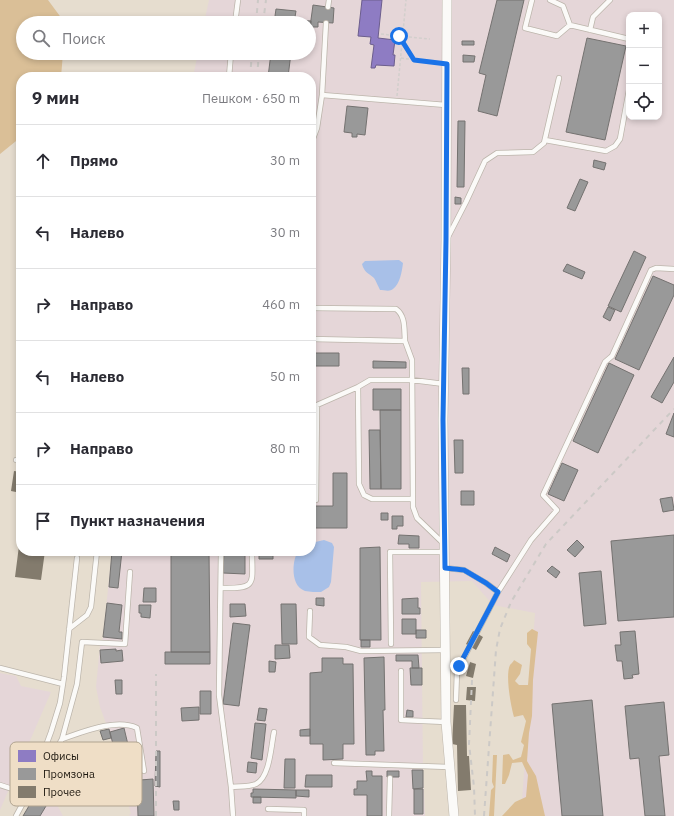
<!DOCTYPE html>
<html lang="ru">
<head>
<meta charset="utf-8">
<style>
  body { margin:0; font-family:"IBM Plex Sans",sans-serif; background:#f2f2f3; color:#2b2b33 }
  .controls { position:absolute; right:12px; top:12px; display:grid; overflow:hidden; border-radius:8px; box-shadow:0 2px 6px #0003 }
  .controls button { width:36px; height:36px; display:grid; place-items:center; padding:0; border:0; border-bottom:1px solid #e1e1e2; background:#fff; color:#2b2b33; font:20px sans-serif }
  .stop { position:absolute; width:12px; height:12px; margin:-9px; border:3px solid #1a73e8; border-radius:50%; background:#fff }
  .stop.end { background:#1a73e8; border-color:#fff; box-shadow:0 1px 4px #0008 }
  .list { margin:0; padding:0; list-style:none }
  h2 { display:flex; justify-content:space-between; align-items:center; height:52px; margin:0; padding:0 16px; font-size:17px }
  h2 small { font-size:13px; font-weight:400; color:#7c7c81 }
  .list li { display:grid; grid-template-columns:26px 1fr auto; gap:12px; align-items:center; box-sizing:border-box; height:72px; padding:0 16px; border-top:1px solid #e1e1e2 }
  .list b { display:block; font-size:15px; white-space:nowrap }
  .list em { font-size:13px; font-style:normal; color:#7c7c81 }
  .icon { flex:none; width:22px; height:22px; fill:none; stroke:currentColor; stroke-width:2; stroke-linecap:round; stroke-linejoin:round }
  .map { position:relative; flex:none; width:674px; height:816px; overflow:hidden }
  .search { position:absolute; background:#fff; box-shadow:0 2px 6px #0003; left:16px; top:16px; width:300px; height:44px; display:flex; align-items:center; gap:10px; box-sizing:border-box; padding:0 14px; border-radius:22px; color:#7c7c81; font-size:15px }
  .panel { position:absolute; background:#fff; box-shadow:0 2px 6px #0003; left:16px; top:72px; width:300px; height:484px; border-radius:16px }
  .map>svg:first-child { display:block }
</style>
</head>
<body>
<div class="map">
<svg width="674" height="816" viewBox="0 0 674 816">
  <rect width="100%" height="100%" fill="#e6ddcf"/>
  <!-- industrial -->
  <path fill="#e5d6d8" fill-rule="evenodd" d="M209,0H674V816H521L535,613L493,605L472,581L421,582L423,771L425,816H130L129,814H131L107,726L100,707L96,687L100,646H101L103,637L112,551H311V77H193L198,53H309V23H204ZM629,15H659V117H629Z
    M0,673L16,676L21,686L51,692L0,810Z
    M42,784L47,786L63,816H23Z"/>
  <!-- green -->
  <path fill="#dabf97" d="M0,0H48L65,23H23V53H63L61,77H21V137L0,154Z"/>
  <!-- forest -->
  <path fill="#dbbe93" d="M532,629L538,632L533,680L532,716L529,733L527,761L536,776L545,816H502L515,802L526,797L528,775L522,762L512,763L509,775L505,784H502L503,755L509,754L513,760L521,757L524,745L521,742L526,721L523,715L514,717C511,707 505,675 510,665C511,664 514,661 514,660L522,665L520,674L515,681L519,685H528L531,649L527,644V633Z
    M493,755H497L494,816H489L491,790L494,787L492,782Z"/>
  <!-- water -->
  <path fill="#a8c0e8" d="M399,260L403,263C402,271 400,284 393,289C390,292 384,290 380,290C378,286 376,281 374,278C368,273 364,272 362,264L365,261Z
    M324,540L332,543L334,547L331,582L329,587L321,592C316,592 310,592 305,591C290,586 292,561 298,551H311V543Z"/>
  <!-- offices -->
  <path fill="#8e7cc3" stroke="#6c5e8d" d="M362,0H382L378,38L395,40L393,55H395L394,66L376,65L375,68H371L374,45L370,44L371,37L358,36Z"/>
  <!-- industry -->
  <path fill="#999" stroke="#747270" d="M497,0H524L497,116L478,111L486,75L479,73Z
    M313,5L334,8L333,23L318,22V27H310Z
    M276,9L296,11L294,23H274Z
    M295,20L311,21V25H309V23H294Z
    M587,38L626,46L605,140L566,132Z
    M462,41H474V45H462Z
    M271,53H291L288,77H268Z
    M463,55L475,56L474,62H463Z
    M347,106L368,108L365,135L357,134V137H352V133L344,132Z
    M458,121H465L464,187H457Z
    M594,160L606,163L604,170L593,167Z
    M580,179L588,182L575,211L567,208Z
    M455,197L461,198V204H455Z
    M634,251L646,257L621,312L608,306Z
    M567,264L585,272L582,279L563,271Z
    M653,276L674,285V295L639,370L615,359Z
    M608,307L615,310L610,321L603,317Z
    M311,353H339V366H311Z
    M674,357V382L662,403L651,397Z
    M373,361L406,362V368H373Z
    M609,363L634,375L598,453L573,441Z
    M462,368H469V394H463Z
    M373,389H401V410H373Z
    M380,410H401V489H381Z
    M674,413V437L666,434Z
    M369,430H380L381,489H370Z
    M454,440H463V473H455Z
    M562,463L578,470L564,501L548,494Z
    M333,473H347V528H311V506H333Z
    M461,491H474V505H461Z
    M672,497L674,510L663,512L660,499Z
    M381,513H388V520H381Z
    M392,516H403V526H397V529H392Z
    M399,535L419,536V548H409V544H398Z
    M674,535V617L618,621L611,541Z
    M577,540L584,547L575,557L567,550Z
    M380,547L381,640H360V548Z
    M495,547L510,555L507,562L492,554Z
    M112,551H122L118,588L109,587Z
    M171,551H209L210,652H171Z
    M224,551H245V574L223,573Z
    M259,551H273V559H259Z
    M552,566L560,572L556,578L547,571Z
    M601,571L606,624L584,626L579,573Z
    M144,588H156V602H143Z
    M316,598H324V606L316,605Z
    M418,598V608H420V614H402V599Z
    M107,603L122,605L119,632H122V639L103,637Z
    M230,604H245L246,616L230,617Z
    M281,604H296L297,644H282Z
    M139,605H151L150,618L141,617V613H139Z
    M402,619H416V634H402Z
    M233,623L250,625L239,706L223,704Z
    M416,630H426V638H416Z
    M635,631L639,674L632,675L633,678L624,679L622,661H617L615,645H621L620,632Z
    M361,640H370V647H361Z
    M275,645H289L290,658L275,659Z
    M116,649V651L122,650L123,661L101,663L100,650Z
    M165,652H210V664H165Z
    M396,655H418L419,668H412V661H396Z
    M384,657L385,710H383L384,751H375V755H366L364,658Z
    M322,658H343V664H353L354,744H343V759L323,760V744H310V673L322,672Z
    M269,661L276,662L275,672H269Z
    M410,668H422V685H411Z
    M115,680H122V694H116Z
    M200,691H211V714H200Z
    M592,700L603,816H562L552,704Z
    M664,702L669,755L659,756L665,816H645L639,758L630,759L625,706Z
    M199,707V720L182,721L181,708Z
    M259,708L267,709L265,721L257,720Z
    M407,710L413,711V717H406Z
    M255,723L266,724L262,760L251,758Z
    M124,728L135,774L121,778L110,732Z
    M109,729L111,738L103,740L100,731Z
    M310,729V736H300V730Z
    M156,751H160V787L155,786Z
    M285,759H295V788H284Z
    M248,762L257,763L256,773L247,772Z
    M412,770H423V788L413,789Z
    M366,771H372V776H382V816H367V795H354V789H357V781H367Z
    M387,771H399V777H387Z
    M306,775H332V787H305Z
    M153,779L154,816H138L137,786H140V780Z
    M42,784L47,786L52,796L40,816H23Z
    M253,789L296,790V798L251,797V793H253Z
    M414,789H423V814H414Z
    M296,790H309V797L296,796Z
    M253,797H261V803H253Z
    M173,801H179V810H174Z"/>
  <!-- building -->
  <path fill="#837b6d" d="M14,471L21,472V493L11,491Z
    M20,538L21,551H45L41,580L15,577Z
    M473,631L483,637L476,650L466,644Z
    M470,662L476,664L473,678L466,676Z
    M467,687H476L475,701L466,700Z
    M454,705H466L467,756H469L471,790L458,791L457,745L452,744Z"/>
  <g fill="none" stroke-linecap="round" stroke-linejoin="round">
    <!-- lane casing -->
    <g stroke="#bcb5ab" stroke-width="6">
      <path id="lane" d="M532,0L525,28L557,36L570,25
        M550,0L563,6L570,25L629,39
        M328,7L329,0
        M235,23L238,0
        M326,23L322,95L446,105
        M590,30L593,17L610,0
        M229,77L231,53
        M545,140L606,151L615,146L620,139L629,90
        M311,144L317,128L322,95
        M448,237L466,202L485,161L497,153L533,152L544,143L559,78
        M311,308L396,309C406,316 404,330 405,341
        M311,339L405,341L412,360L413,507L417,518L444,544
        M16,460L21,461
        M413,499H372L364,495L359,484L358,387L370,380H412L444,384
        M316,500L317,405L358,387
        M221,551L219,695L231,787L233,816
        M445,568L464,570L486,583L498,592L531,540L557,510L543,495L605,362L612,356L651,270L656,268L674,269
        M221,588C258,589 252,584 252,551
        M310,611L309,637L320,645L346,647L361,651L446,650
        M69,629L87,615L91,607L97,551
        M391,644L390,552H445
        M0,668L63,684
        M401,671V720L446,722
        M456,700L457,671L498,592
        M62,739C83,732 116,718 137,728L144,771
        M334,763L449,767
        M47,766L89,753L108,782
        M0,785L28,794L51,732L60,703L64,677L77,558
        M231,787C239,786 249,787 256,784C270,777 271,746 274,732
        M268,809L304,810V816
        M16,816L28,794L42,775L62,739L77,684L82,642L125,644L130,572
        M389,816L390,778"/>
    </g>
    <!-- street casing -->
    <g stroke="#bcb5ab" stroke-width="10">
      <path id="street" d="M447,0L446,240L443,420L446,722L454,816"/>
    </g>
    <!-- path -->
    <path stroke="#d2cfcc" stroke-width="1.5" stroke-dasharray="3 2" stroke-linecap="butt" d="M381,34L399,36L414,60
      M399,36L430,39
      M401,58L439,63
      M397,96L406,0"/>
    <!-- lane -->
    <use href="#lane" stroke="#fbfaf8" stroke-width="4.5"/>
    <!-- street -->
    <use href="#street" stroke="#fbfaf8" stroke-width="9"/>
    <!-- rail -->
    <path stroke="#ccc9c6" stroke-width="2" stroke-dasharray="5 5" stroke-linecap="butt" d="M256,23L258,0
      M263,23L266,0
      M250,77L252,53
      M257,77L259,53
      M472,680L469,744L474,787L475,816
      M156,816V674
      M484,816L496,650L500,629L511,602L546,544L674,409"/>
  </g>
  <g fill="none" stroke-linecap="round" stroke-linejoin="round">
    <!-- route -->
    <path stroke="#1a73e8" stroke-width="5" d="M399,36L414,60L447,64L446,240L443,420L445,568L464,570L486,583L498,592L459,666"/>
  </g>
  <!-- legend -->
  <rect x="10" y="742" width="132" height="64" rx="6" fill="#efdec6" stroke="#b0a38f" stroke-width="1"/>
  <rect x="18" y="750" width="18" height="12" fill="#8e7cc3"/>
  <rect x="18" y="768" width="18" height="12" fill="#999"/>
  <rect x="18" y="786" width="18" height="12" fill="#837b6d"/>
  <g font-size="11" fill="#1e180f">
    <text x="43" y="760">Офисы</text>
    <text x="43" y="778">Промзона</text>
    <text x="43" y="796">Прочее</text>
  </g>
</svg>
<div class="controls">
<button>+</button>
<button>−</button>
<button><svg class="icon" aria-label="locate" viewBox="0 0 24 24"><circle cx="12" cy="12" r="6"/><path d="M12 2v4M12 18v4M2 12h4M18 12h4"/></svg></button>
</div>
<div class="stop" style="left:399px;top:36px"></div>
<div class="stop end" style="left:459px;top:666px"></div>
<div class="search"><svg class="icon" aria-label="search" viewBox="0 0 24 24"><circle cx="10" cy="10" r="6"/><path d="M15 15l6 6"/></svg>Поиск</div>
<section class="panel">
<h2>9 мин<small>Пешком · 650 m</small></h2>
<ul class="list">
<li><svg class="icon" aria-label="ahead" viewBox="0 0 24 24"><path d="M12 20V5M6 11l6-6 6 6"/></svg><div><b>Прямо</b></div><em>30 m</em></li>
<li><svg class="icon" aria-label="left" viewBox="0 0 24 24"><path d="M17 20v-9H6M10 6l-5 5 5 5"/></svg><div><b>Налево</b></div><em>30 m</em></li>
<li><svg class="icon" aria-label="right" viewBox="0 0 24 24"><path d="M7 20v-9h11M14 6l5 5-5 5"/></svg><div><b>Направо</b></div><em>460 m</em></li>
<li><svg class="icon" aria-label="left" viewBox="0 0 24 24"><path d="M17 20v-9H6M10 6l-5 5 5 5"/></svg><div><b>Налево</b></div><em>50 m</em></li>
<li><svg class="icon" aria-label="right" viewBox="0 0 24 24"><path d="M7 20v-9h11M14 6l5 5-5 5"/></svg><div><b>Направо</b></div><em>80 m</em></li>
<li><svg class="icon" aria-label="arrive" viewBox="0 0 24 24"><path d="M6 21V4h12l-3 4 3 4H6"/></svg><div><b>Пункт назначения</b></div></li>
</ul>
</section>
</div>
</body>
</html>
